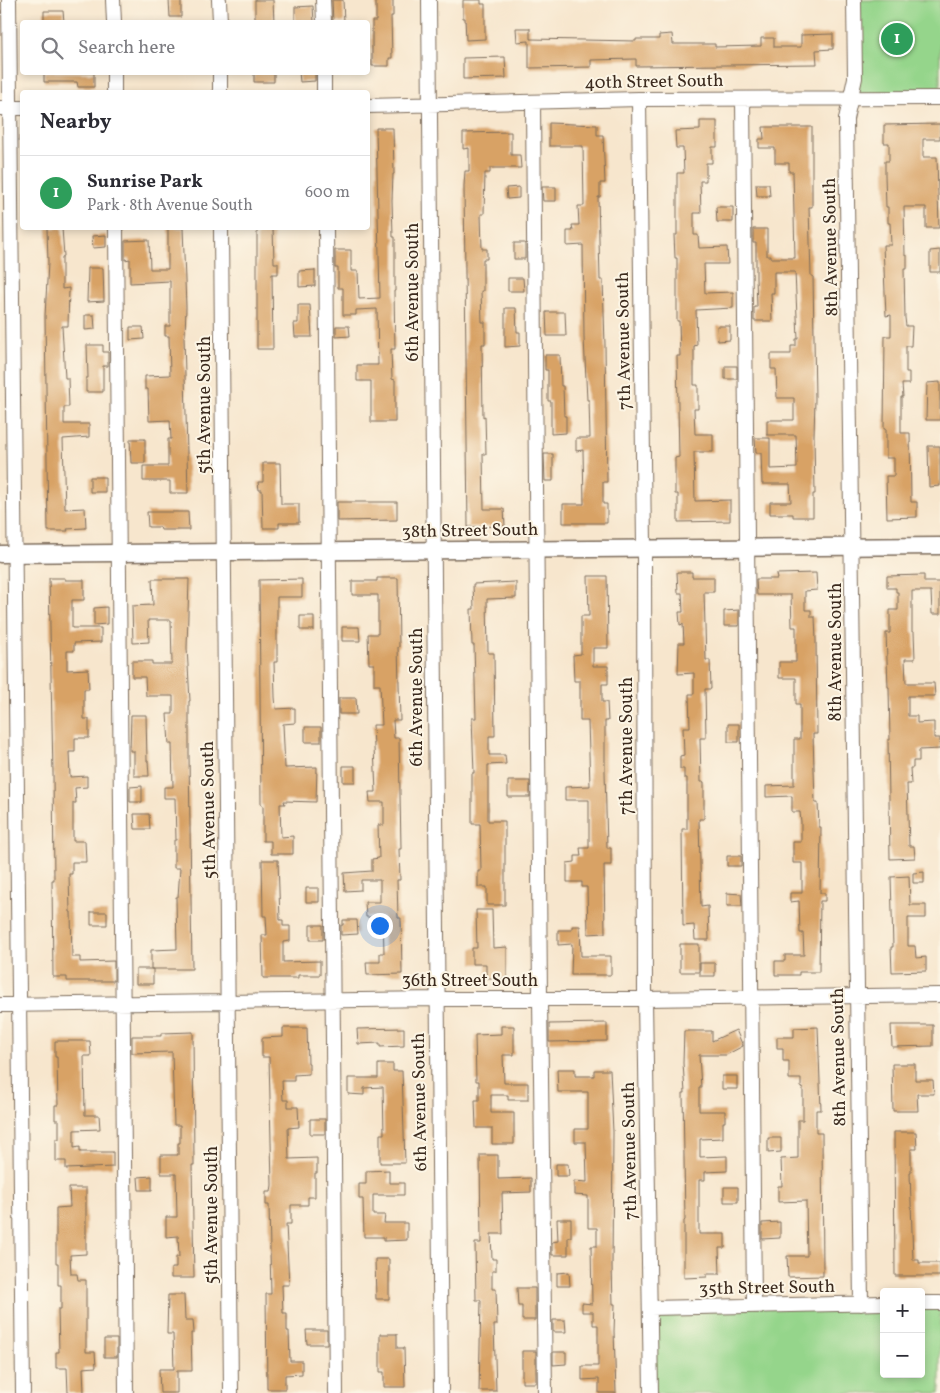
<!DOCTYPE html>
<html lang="en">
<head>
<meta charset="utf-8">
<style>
  body { margin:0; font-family:Vollkorn,serif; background:#f7f7f7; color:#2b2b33 }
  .controls { position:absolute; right:15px; bottom:15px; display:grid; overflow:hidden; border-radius:5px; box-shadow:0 2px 8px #0003 }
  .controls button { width:45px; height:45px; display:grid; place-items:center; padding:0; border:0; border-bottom:1px solid #e1e1e2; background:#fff; color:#2b2b33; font:25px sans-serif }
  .you { position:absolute; left:379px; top:925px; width:18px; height:18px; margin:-12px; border:4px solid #fff; border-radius:50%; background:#1a73e8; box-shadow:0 0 0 8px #1a73e833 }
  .badge { display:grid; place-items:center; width:32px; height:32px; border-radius:50%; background:#0f766e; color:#fff; font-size:16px; font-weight:700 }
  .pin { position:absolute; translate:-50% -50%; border:2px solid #fff; box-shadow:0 1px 5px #0006 }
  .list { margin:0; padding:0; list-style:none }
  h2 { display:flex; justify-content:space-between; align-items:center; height:65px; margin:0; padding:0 20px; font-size:21px }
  h2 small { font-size:16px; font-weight:400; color:#7c7c81 }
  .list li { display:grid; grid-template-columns:32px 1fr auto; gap:15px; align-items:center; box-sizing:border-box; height:75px; padding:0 20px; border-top:1px solid #e1e1e2 }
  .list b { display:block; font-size:19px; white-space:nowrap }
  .list p { margin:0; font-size:16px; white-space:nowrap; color:#7c7c81 }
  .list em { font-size:16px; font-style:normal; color:#7c7c81 }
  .icon { flex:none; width:28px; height:28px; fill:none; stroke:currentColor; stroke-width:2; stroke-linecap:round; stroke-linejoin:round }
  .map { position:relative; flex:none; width:940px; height:1393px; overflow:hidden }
  .search { position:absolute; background:#fff; box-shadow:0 2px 8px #0003; left:20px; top:20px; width:350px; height:55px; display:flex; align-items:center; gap:12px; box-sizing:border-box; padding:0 18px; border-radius:5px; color:#7c7c81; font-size:19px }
  .panel { position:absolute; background:#fff; box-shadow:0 2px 8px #0003; left:20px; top:90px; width:350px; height:140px; border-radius:5px }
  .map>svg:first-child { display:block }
</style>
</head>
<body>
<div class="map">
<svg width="940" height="1393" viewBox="0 0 940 1393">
  <rect width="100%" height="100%" fill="#fcf5e5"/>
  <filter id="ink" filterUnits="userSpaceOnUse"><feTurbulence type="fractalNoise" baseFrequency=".02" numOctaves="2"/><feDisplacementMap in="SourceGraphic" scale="10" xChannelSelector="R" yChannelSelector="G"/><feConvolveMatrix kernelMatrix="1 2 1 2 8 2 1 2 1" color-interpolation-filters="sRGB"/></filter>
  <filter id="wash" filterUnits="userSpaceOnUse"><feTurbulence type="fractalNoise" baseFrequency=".0096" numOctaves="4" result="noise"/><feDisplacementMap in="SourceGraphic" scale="20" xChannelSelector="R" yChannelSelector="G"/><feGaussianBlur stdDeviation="1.12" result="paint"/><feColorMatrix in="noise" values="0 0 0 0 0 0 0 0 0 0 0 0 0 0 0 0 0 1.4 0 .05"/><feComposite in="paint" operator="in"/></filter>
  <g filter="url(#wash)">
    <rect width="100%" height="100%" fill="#f7e6cd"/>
    <!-- green -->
    <path fill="#95d58b" stroke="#688054" d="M854,0H940V98L851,99Z
      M921,1303H940V1393H651L650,1308L884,1304V1374H921Z"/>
    <g id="blocks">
      <!-- building -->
      <path fill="#d8a265" d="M169,0H181V17H170Z
        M255,0H273L274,22H255Z
        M332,0H343L344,22H333Z
        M376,0H393V16H391L392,58H389V66H372V21H376Z
        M463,0H481V4H485V39L466,40L465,18H463Z
        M313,6L314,22H295V7Z
        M44,11H63L64,22H44Z
        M516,28H530V39L636,41V39H659V35L672,34L673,44H715V47L761,46V38H774V47H801V35L833,34V49L816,50L817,64L636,66V59L591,60V67L529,68V41L517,42Z
        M505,57L506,78L463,79V58Z
        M44,72L94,73V87H78L77,82H44Z
        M254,72H274V82H254Z
        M299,72H315V81L300,82Z
        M700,121H717V147H712V163H706V181H700L701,213H694V235H698L699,248L727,247L728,264H704L705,293L733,292V308L696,310L697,345L694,346V385H698V409H694L695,434H713V452H694L695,501L730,500V521L678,522V494H675V458L679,457L677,356H680L679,321H677V258H675L674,235H677V173H684L683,148H676L675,131L700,130Z
        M549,123L597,125V135H603L605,183H600V197H598L600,280H603L605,345L607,482H603V504H607V523H563V504H584L583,450L576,451V438H590L589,400H587L584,338L583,245L567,246V231H573L572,225H579L578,206H584L583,146H549Z
        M940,124V139H923V157H937L939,228H926V207H904L905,256L907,255V269H904L905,318L906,326H912L911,346H906V372H909V384H902L903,397H901V433H910L911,502H917V517L887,518L886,476H894V458H886V429H884L885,336H891V315L886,316L883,245H891L890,223H888V207H886L885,175V161H889V143H884V125Z
        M763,127H812V207H809L811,276H813L815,399L814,435L815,494H813V517H793V514H770V502H791L790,484H762L761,453H756L755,438H770V469L797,468L796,435H767V420H794V398H777L776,369H771V354H791V346H796V339H798L795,272H774V293H771L772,321H754V307H757L756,278V243H753V229H767V256H771V258H795L793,172H789V163H775V148H759V139H764Z
        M376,128H393L394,174H393L392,200L393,237H395V291H394L395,349H391L392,379L395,380V422H371V381H357V365H378L377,309L356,310V315H343V288H338V268H335V250H351V271H358L359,299L380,298Z
        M511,132V155H520L521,168H490V173H485L484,214H481L482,249H487V259H483V291H481L482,322H485V344H482L483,417L485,416L486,454H483L484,509H504L505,526L468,527L464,186L465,171H469V148L463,149V133Z
        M756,184H769L770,196H757Z
        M519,187V198L507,199L506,188Z
        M542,187H556V201H543Z
        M716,207H733V222H717Z
        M47,228H62L64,256L62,257V289L69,288L68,326H62L65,378H68L69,407H64V424H89V437L63,439L65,509L85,508L86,528L67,529L68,531H48L45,316L48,263Z
        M168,228H183L186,307L185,336H184L188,493H170V481H143V466H168V439H171L170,420L149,421L148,389H145V376L170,375L169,336H165V326H170V281L130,283V259L125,260V241L149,240L150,269H168Z
        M257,228H273L274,263H278V274H272L273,349H257Z
        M106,235V247L93,248L92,236Z
        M514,243H525V259H514Z
        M940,250V272H930V251Z
        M88,268H103L104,301L87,302Z
        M315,270V286L299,287V271Z
        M508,278H523L524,291H508Z
        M298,305H310L312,337H295L294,323H298Z
        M505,308H516L517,332H520V346L505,347Z
        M546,312H565L566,336H547Z
        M85,315H94L95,329L85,330Z
        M336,326H349L350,336L336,337Z
        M717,326H730V340L718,341Z
        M130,327H143L144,339L130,340Z
        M87,345H103V352H108V366H103V392H86V378H88Z
        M545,355H560L561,386H563L564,416H566V433L551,434V401H548V370H545Z
        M725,366H737V379H725Z
        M940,382V420H926L927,383Z
        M130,439H145V463H131Z
        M928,446H940V486L929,487Z
        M544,454H553V481H545Z
        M263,463H280L281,504H299V523H279V528H263L262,490H259L258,482H263Z
        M90,477H105V492H90Z
        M337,502H397V520L337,521Z
        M147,512H188L189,530H161L160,527H148Z
        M677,572H692V577H714V592H704L706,660H710L711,689H705L706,738H700L701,782H704V819H699L701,907L708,906L709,940H695L694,925L683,926L682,829H687V778H684V769H680V756L684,755L683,727H690L689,694H694V673L678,674L679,643H684L683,624L680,625L679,612H683L682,593H678Z
        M816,573L817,590L805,591V610H811V617H815L816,640L817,734H813L815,803H818L819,827H821L820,893H825V901H820L819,972H799V975H775V961H785V955H804L803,933H800L799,901L790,902V893H802V863H793V842H801V822L800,812H792V796L766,797V786L794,785V739H800V704H796V678H779V662H796V627H792L791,595H757L756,579H777L776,574Z
        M924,575V582H940V614H932L931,591H912V632H914L915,659H905L906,683H934L935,696H908V716H917V723L934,722V738H940V749L919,750V761H913V768H910L911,784H907L909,846H914L915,858L890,859L888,740H890L889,687H888L886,633H890V610H898V592H896V588H887V576Z
        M588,576H607L608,648H593V666H608V684H602V702H607L608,721H605V771L607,848H611V865H604L605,933L588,934L587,887H582V882H567V863L575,862V856H581L580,848H589V800H565V787L590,786L588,721H580V681H574L573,655L581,654V616H589Z
        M49,578H65V580H84V600H72V628H101V642L74,643V651H67V670L88,669L89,689H84V719H89V738H75V752H69L70,777L87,776V787L75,788L76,803H73V841H85L86,862H72V874H69L70,912H71L72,957H80V962L114,961V981H67V977H53L52,880H54L53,773Z
        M377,578H398L399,647H398L400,720H393L394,738H399L401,849H399L400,880H397L398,918H401L402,974L367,975L366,962H380V953H384L383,917H366L365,902H380V880H361V890L345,891L344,873L372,871V859L379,858L378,825H384V802H370L369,792H376L373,725H382L380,685H374V664H369L368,634H378V595H352V581H377Z
        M152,579H189L187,648L190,701H189V754L192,969H151V950L177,949L176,897H178L180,868H174V840H176L175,798H164V787H173L172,744H169L167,714H173V696H146L145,677H132V661H152V664H172L171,620H148L149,642L133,643L132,606L153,605Z
        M302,579V597H277V662H274L275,697L276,709L295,708V723L283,724L285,768L317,767L316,802L284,801L285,804H280L281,837L293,836V854H271V841H263V805H261L259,580Z
        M516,582V598L487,599L488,653H494L495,736H489V755H505L506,764L488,765V821H505V905H487V887H478V871H481L480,824H472V773H474L472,718H476L474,645H472L471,609H474L473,584Z
        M107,607V624L94,625V608Z
        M739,610V626H724V611Z
        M300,616H314V630H300Z
        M342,627H359L360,641H342Z
        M339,698H356L357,714H339Z
        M131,715H146L147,761H148L149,776H134V751H130Z
        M728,724H739V742H728Z
        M305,727H321V742H305Z
        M343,766H355V782H343Z
        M508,781H530V797H508Z
        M142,786V802H130V787Z
        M134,814H149L150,829H135Z
        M727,856H741V866H727Z
        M262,860H278L280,920H283V926H290V941L283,942V962L320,961V975H298V978H263L262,935H267L266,916H263Z
        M924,872V883H913V873Z
        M909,876L910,905H926V918H908V946H915L916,958L926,957V971L892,972L891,947H893L891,877Z
        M306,888H319V902H306Z
        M727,893L741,894L742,906H727Z
        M476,910H492L493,948L507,947V978H486V964H472V948H477Z
        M91,912H107V925H91Z
        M343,920H357L358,934L341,935V925H343Z
        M310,925H323V940H310Z
        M572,926H580L581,956H611V975H571L572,944L558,945V930H572Z
        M680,944H699V972H680Z
        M700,963H715V976H700Z
        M136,969H153V984H136Z
        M607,1023V1041L549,1042V1024Z
        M891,1025H933V1046L892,1047Z
        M501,1026H514V1055H503L504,1083H528V1100H508V1095H491V1113H514V1144H492V1128H476L475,1100H479V1081H476L475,1035L501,1034Z
        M818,1027L821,1110H816V1133H822L823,1276L788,1277L787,1256H807L806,1201L778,1202V1186H782L781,1159L798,1158V1120H803V1088H801V1079H789V1061H783V1048H777V1037H794V1028Z
        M283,1028H307L308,1063H309V1074L294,1075V1081H282L283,1100H288V1107H298L299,1127L288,1128L289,1159L317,1158V1173H315V1197H308V1205H291V1224H286L289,1285H282L283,1313H287V1331H289L290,1361H302V1374L285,1375V1389H267L266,1294H271L269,1205H266V1192H271L272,1185L269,1057H262V1038L283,1037Z
        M404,1028V1046L380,1047V1043L358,1044L357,1029Z
        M736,1030L743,1046L726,1055H699L701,1088H699V1111H725V1122H723V1138L700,1139V1157L727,1156V1171L705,1172V1180H699V1234H725V1248H719L720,1274H707V1277L684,1278V1221L685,1220L683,1093H685L683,1063L684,1031H712V1041Z
        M193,1032L194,1165H192L194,1278H171V1268H176V1257H179L178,1236L166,1237V1217H177L176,1174H161V1155H178V1143H180V1125H174L172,1052L132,1053V1036H161V1033Z
        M55,1041H90L91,1056H84L85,1115H99L100,1129L74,1130V1148L80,1147V1152H113V1167L66,1169V1161H56V1139H59V1120H55V1105H58L57,1057H55Z
        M378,1064H393V1071H402L405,1163H380V1134H384L383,1087L364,1088V1095L348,1094V1078H378Z
        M892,1064H915V1080H933L934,1094H917L918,1111H893Z
        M557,1069H575V1076H594V1070H610L613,1132L612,1267L613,1304H615L614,1331L616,1393H599V1379L582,1380V1366H598V1325H593V1312H582V1303L592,1304L591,1246H597V1228H588V1196L574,1195V1181L587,1182L586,1142H575V1129H588V1092H558Z
        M722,1076H737V1089H722Z
        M310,1119H325V1134H310Z
        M894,1132H916L917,1149H911V1173H910L913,1260H919V1263H940V1276H895Z
        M768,1138H781V1152L768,1153Z
        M480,1155H498V1179L531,1178V1192L502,1193L503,1234H491L492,1259H496V1271H492V1289H496L497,1325H494L496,1391H479L481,1300H476L475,1243H481Z
        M556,1164H568L569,1176H556Z
        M389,1170V1183H404V1195H373V1215H385L384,1223H407V1240L384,1241V1237H364L363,1199H359V1184H366V1171Z
        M152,1176V1190H139L138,1177Z
        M724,1187H738V1202H724Z
        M69,1188H86V1254L70,1255L71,1274H77L78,1280H86V1352H95L96,1367L83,1368L84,1393H68L67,1368H56V1352H59L58,1309H61V1285H58V1263H56V1208L70,1207Z
        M557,1219H571V1237H568V1255H552V1242L558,1241Z
        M780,1222V1238L762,1239V1223Z
        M375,1259H389V1299H376Z
        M569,1272L570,1286H557V1273Z
        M517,1288H535V1320H522V1306H518Z
        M168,1295H184L185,1320H193L194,1333H191L192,1371H177V1393H160L159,1369H174L173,1334H167Z
        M553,1320H565L566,1332H553Z
        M306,1330H327V1344H307Z
        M380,1334H397V1348H404L405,1387H384V1372H380Z
        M104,1339H117V1357H104Z
        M522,1351H536V1383H522Z
        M553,1352H566V1364L553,1365Z"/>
    </g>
  </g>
  <g filter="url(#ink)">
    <use href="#blocks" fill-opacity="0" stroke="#7d6c5b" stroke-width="1"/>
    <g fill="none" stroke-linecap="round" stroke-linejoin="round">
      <!-- minor casing -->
      <g stroke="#7d6c5b" stroke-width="16">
        <path id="minor" d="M9,0L23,1393
          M113,0L114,22
          M219,0L220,22
          M323,0L324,22
          M429,0L441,1393
          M854,0L855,78L846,119C852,514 855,909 861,1304
          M114,72V92
          M220,72V92
          M324,72V92
          M639,99L644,547L645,999L651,1393
          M743,99L754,1306
          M533,102L540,999L545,1393
          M368,106L639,99L940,98
          M0,108H22
          M116,228L126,1393
          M221,228L231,1393
          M326,228L336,1393
          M0,1005L437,999H645L940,995
          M921,1303H940
          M650,1308L884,1303"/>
      </g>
      <!-- major casing -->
      <g stroke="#7d6c5b" stroke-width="19">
        <path id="major" d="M0,554L940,546"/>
      </g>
      <!-- minor -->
      <use href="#minor" stroke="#fff" stroke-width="14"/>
      <!-- major -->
      <use href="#major" stroke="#fff" stroke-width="16"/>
    </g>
  </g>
  <g text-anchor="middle" stroke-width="4" stroke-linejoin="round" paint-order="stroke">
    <!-- street labels -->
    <g font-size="18" fill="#3b2a1e" stroke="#fcf5e5">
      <text transform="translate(654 81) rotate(-1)" y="6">40th Street South</text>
      <text transform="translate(830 247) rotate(-91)" y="6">8th Avenue South</text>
      <text transform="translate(412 292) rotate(-90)" y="6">6th Avenue South</text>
      <text transform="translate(623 341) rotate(-91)" y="6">7th Avenue South</text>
      <text transform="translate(204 405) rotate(-90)" y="6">5th Avenue South</text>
      <text transform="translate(470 530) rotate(-1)" y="6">38th Street South</text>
      <text transform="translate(835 652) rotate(-90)" y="6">8th Avenue South</text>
      <text transform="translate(416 697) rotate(-90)" y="6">6th Avenue South</text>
      <text transform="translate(626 746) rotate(-90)" y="6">7th Avenue South</text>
      <text transform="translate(208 810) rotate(-91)" y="6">5th Avenue South</text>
      <text x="470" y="986">36th Street South</text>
      <text transform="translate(838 1057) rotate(-91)" y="6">8th Avenue South</text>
      <text transform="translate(419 1102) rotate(-91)" y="6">6th Avenue South</text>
      <text transform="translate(629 1151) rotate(-91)" y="6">7th Avenue South</text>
      <text transform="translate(211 1215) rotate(-90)" y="6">5th Avenue South</text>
      <text transform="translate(767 1287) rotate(-1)" y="6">35th Street South</text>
    </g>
  </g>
</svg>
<div class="controls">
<button>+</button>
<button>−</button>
</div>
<div class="you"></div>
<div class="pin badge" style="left:897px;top:39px;background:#2e9e5b">1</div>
<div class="search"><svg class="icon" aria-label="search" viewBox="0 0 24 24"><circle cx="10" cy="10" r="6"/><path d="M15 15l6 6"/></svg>Search here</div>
<section class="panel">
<h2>Nearby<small></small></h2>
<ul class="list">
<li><span class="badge" style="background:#2e9e5b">1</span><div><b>Sunrise Park</b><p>Park · 8th Avenue South</p></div><em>600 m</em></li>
</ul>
</section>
</div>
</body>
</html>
